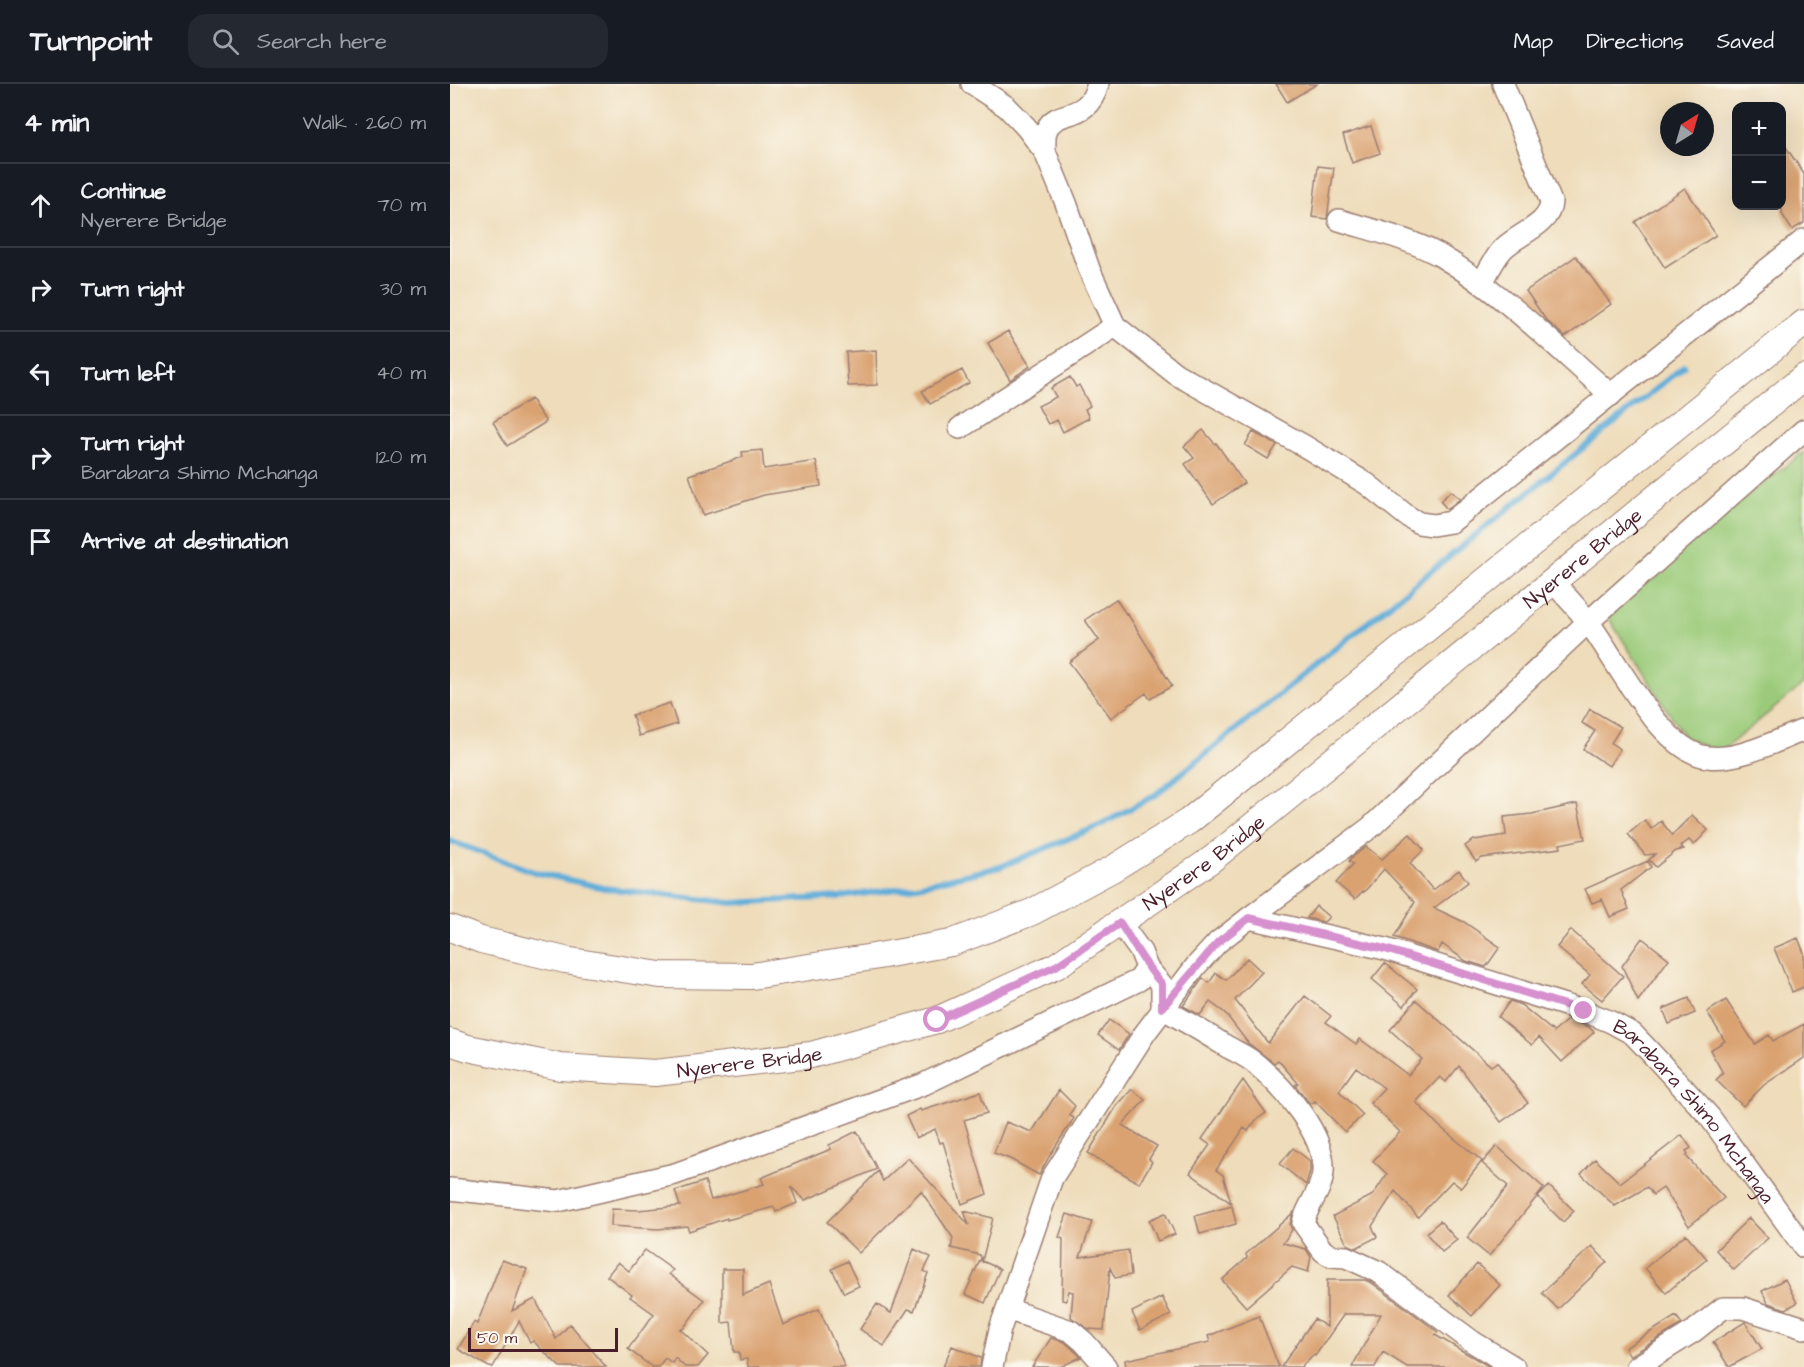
<!DOCTYPE html>
<html lang="en">
<head>
<meta charset="utf-8">
<style>
  body { margin:0; font-family:"Architects Daughter",sans-serif; background:#242831; color:#f1f3f6 }
  .controls { position:absolute; right:18px; top:18px; display:grid; overflow:hidden; border-radius:12px; box-shadow:0 6px 24px #0002 }
  .controls button { width:54px; height:54px; display:grid; place-items:center; padding:0; border:0; border-bottom:2px solid #363941; background:#171b24; color:#f1f3f6; font:30px sans-serif }
  .compass { position:absolute; left:1210px; top:18px; width:54px; height:54px; border-radius:50%; background:#171b24; box-shadow:0 6px 24px #0002; rotate:37deg }
  .scale { position:absolute; left:18px; bottom:15px; width:150px; box-sizing:border-box; padding-left:6px; border:3px solid #4a1f2b; border-top:0; font-size:16px; line-height:21px; white-space:nowrap; color:#4a1f2b; -webkit-text-stroke:4px #fbf7ec; paint-order:stroke }
  .stop { position:absolute; width:18px; height:18px; margin:-14px; border:4px solid #d690ce; border-radius:50%; background:#fff }
  .stop.end { background:#d690ce; border-color:#fff; box-shadow:0 2px 6px #0008 }
  .list { margin:0; padding:0; list-style:none }
  h2 { display:flex; justify-content:space-between; align-items:center; height:78px; margin:0; padding:0 24px; font-size:26px }
  h2 small { font-size:20px; font-weight:400; color:#9ea1a6 }
  .list li { display:grid; grid-template-columns:39px 1fr auto; gap:18px; align-items:center; box-sizing:border-box; height:84px; padding:0 24px; border-top:2px solid #363941 }
  .list b { display:block; font-size:22px; white-space:nowrap }
  .list p { margin:0; font-size:20px; white-space:nowrap; color:#9ea1a6 }
  .list em { font-size:20px; font-style:normal; color:#9ea1a6 }
  .icon { flex:none; width:33px; height:33px; fill:none; stroke:currentColor; stroke-width:2; stroke-linecap:round; stroke-linejoin:round }
  .map { position:relative; flex:none; width:1354px; height:1283px; overflow:hidden }
  header { display:flex; align-items:center; gap:36px; box-sizing:border-box; height:84px; padding:0 30px; background:#171b24; border-bottom:2px solid #363941 }
  header strong { font-size:28px }
  nav { display:flex; gap:33px; margin-inline-start:auto; font-size:21px }
  .search { width:420px; height:54px; background:#242831; display:flex; align-items:center; gap:15px; box-sizing:border-box; padding:0 21px; border-radius:18px; color:#9ea1a6; font-size:22px }
  main { display:flex }
  aside { flex:1; background:#171b24 }
  .map>svg:first-child { display:block }
</style>
</head>
<body>
<header>
<strong>Turnpoint</strong>
<div class="search"><svg class="icon" aria-label="search" viewBox="0 0 24 24"><circle cx="10" cy="10" r="6"/><path d="M15 15l6 6"/></svg>Search here</div>
<nav><a>Map</a><a>Directions</a><a>Saved</a></nav>
</header>
<main>
<aside>
<h2>4 min<small>Walk · 260 m</small></h2>
<ul class="list">
<li><svg class="icon" aria-label="ahead" viewBox="0 0 24 24"><path d="M12 20V5M6 11l6-6 6 6"/></svg><div><b>Continue</b><p>Nyerere Bridge</p></div><em>70 m</em></li>
<li><svg class="icon" aria-label="right" viewBox="0 0 24 24"><path d="M7 20v-9h11M14 6l5 5-5 5"/></svg><div><b>Turn right</b></div><em>30 m</em></li>
<li><svg class="icon" aria-label="left" viewBox="0 0 24 24"><path d="M17 20v-9H6M10 6l-5 5 5 5"/></svg><div><b>Turn left</b></div><em>40 m</em></li>
<li><svg class="icon" aria-label="right" viewBox="0 0 24 24"><path d="M7 20v-9h11M14 6l5 5-5 5"/></svg><div><b>Turn right</b><p>Barabara Shimo Mchanga</p></div><em>120 m</em></li>
<li><svg class="icon" aria-label="arrive" viewBox="0 0 24 24"><path d="M6 21V4h12l-3 4 3 4H6"/></svg><div><b>Arrive at destination</b></div></li>
</ul>
</aside>
<div class="map">
<svg width="1354" height="1283" viewBox="0 0 1354 1283">
  <rect width="100%" height="100%" fill="#fbf7ec"/>
  <filter id="ink" filterUnits="userSpaceOnUse"><feTurbulence type="fractalNoise" baseFrequency=".0167" numOctaves="2"/><feDisplacementMap in="SourceGraphic" scale="12" xChannelSelector="R" yChannelSelector="G"/><feConvolveMatrix kernelMatrix="1 2 1 2 8 2 1 2 1" color-interpolation-filters="sRGB"/></filter>
  <filter id="wash" filterUnits="userSpaceOnUse"><feTurbulence type="fractalNoise" baseFrequency=".008" numOctaves="4" result="noise"/><feDisplacementMap in="SourceGraphic" scale="24" xChannelSelector="R" yChannelSelector="G"/><feGaussianBlur stdDeviation="1.35" result="paint"/><feColorMatrix in="noise" values="0 0 0 0 0 0 0 0 0 0 0 0 0 0 0 0 0 1.4 0 .05"/><feComposite in="paint" operator="in"/></filter>
  <g filter="url(#wash)">
    <rect width="100%" height="100%" fill="#eedcba"/>
    <!-- green -->
    <path fill="#9bcb7a" stroke="#727552" stroke-width="1.5" d="M1354,368V600L1269,669L1235,654L1158,533L1172,507Z"/>
    <g fill="none" stroke-linecap="round" stroke-linejoin="round">
      <!-- stream -->
      <path stroke="#60add9" stroke-width="6" d="M0,757L84,788L154,804L282,819L390,813L467,802L550,783L649,742L705,711L1234,282"/>
    </g>
    <g id="blocks">
      <!-- building -->
      <path fill="#daa271" d="M826,0H867L837,18Z
        M921,42L930,69L902,79L893,51Z
        M1332,57L1354,90V139L1342,146L1332,130Z
        M868,82L884,84L877,135L862,133Z
        M1235,104L1266,151L1215,184L1185,138Z
        M1126,172L1161,220L1115,253L1096,236L1076,207Z
        M558,247L580,282L560,296L538,259Z
        M426,266L427,301L398,302L396,268Z
        M512,286L519,299L480,320L472,307Z
        M620,293L626,303L629,301L640,322L635,325L639,334L613,348L607,336L598,340L588,322L606,313L601,304Z
        M81,315L96,338L57,362L43,338Z
        M753,346L765,360L766,359L794,399L763,420L735,380L744,374L734,362Z
        M803,348L827,361L818,375L795,361Z
        M312,366L314,385L366,377L371,402L314,411L253,431L239,391L293,373L292,368Z
        M1001,407L1010,415L997,425L990,417Z
        M666,515L676,530L677,529L722,602L700,615L696,609L661,634L619,578L649,556L635,536Z
        M220,619L227,640L189,652L182,631Z
        M1140,625L1171,643L1161,659L1170,665L1159,682L1133,665L1145,647L1132,639Z
        M1127,720L1135,755L1110,760L1111,764L1032,774L1026,778L1015,762L1024,756L1056,751L1054,733L1082,730Z
        M1242,731L1258,746L1244,761L1239,756L1231,762L1234,765L1226,767L1206,783L1199,776L1205,770L1195,771L1178,750L1195,736L1201,745L1211,737L1222,751Z
        M960,750L974,766L960,779L983,806L1009,786L1018,798L984,824L1014,838L1050,863L1036,883L1016,877L992,860L988,868L944,853L965,818L934,785L914,808L913,807L905,815L886,799L903,780L899,777L901,774L916,763L932,775Z
        M1198,777L1201,783L1171,806L1179,825L1160,833L1152,815L1142,819L1135,805Z
        M866,822L879,833L874,838L857,834Z
        M1121,846L1173,892L1152,916L1132,900L1140,891L1107,863Z
        M1192,854L1219,875L1188,917L1172,882Z
        M1348,854L1354,869V903L1342,908L1324,864Z
        M797,874L812,888L785,916L818,959L855,912L881,932L876,938L906,960L910,955L958,991L972,975L940,946L966,916L1041,982L1047,978L1078,1019L1051,1038L1009,982L996,998L990,993L966,1018L989,1042L1032,1077L1011,1104L1002,1097L968,1133L945,1107L922,1142L927,1153L906,1164L897,1160L883,1132L923,1111L937,1090L923,1077L950,1048L920,1019L934,1004L906,983L889,1007L913,1031L895,1048L865,1017L861,1020L857,1016L845,1001L848,999L828,976L824,979L798,959L775,929L760,918L750,931L733,922L753,894L759,899L766,889L776,896Z
        M935,879L967,905L954,922L922,895Z
        M1239,914L1245,929L1219,940L1213,925Z
        M1276,916L1305,960L1319,951L1323,957L1354,940V974L1314,1001L1293,1022L1266,996L1273,989L1260,966L1275,957L1257,928Z
        M1060,917L1071,921L1104,948L1118,935L1139,943L1144,948L1112,978L1089,953L1082,961L1048,933Z
        M659,936L679,950L669,966L648,951Z
        M793,996L816,1029L806,1036L798,1047L794,1044L766,1086L773,1091L781,1119L740,1089L760,1061L752,1055Z
        M682,1005L695,1016L672,1041L707,1062L699,1075L702,1078L689,1099L638,1069L666,1023Z
        M609,1006L625,1022L619,1031L624,1034L600,1071L589,1091L560,1075L544,1069L556,1038L582,1048Z
        M530,1008L537,1029L514,1036L537,1110L512,1120L493,1058L490,1059L485,1045L466,1054L456,1032L470,1025L471,1027Z
        M407,1047L427,1085L355,1116L341,1103L347,1119L326,1128L324,1123L277,1136V1134L239,1147L237,1142L208,1145L161,1142L162,1125L188,1126L230,1122L225,1107L255,1097L261,1116L314,1100L311,1094L381,1065L379,1061Z
        M1232,1051L1241,1064L1236,1067L1238,1070L1236,1072L1274,1114L1239,1142L1213,1104L1203,1111L1197,1103L1165,1122L1131,1090L1145,1075L1170,1099Z
        M1047,1062L1094,1104L1039,1172L1017,1154L1058,1102L1032,1079Z
        M843,1064L860,1077V1087L856,1101L830,1080Z
        M458,1074L519,1141L514,1127L543,1134L532,1177L530,1171L501,1164L503,1154L471,1107L409,1169L377,1138L428,1087L433,1097Z
        M1099,1102L1124,1127L1113,1138L1088,1113Z
        M782,1122L786,1140L750,1150L745,1132Z
        M715,1129L725,1150L708,1157L699,1136Z
        M843,1129L840,1141L842,1146L833,1159L856,1165L861,1173L858,1188L842,1183L796,1223L772,1196L797,1174L796,1170Z
        M617,1130L642,1138L630,1173L678,1166L681,1191L665,1194L660,1184L654,1246L638,1245L621,1233L623,1208L619,1207L616,1217L612,1216L613,1155L609,1153Z
        M1299,1134L1318,1154L1284,1186L1266,1166Z
        M990,1137L1007,1156L992,1168L976,1149Z
        M1236,1150L1257,1175L1216,1209L1195,1184Z
        M1142,1162L1157,1178L1108,1225L1092,1209Z
        M464,1165L481,1173L474,1187L478,1189L464,1227L458,1225L434,1262L410,1245L427,1220L441,1229Z
        M195,1166L223,1186L219,1190L254,1216L233,1245H230L258,1271L248,1283H235L225,1274L222,1279L215,1274L208,1283H202L178,1265L204,1230L180,1213L182,1211L157,1192L168,1178L179,1187Z
        M52,1176L77,1185L62,1227L85,1215L106,1255L120,1240L156,1283H110L83,1257L80,1259L69,1237L43,1283H39L8,1265L24,1238L27,1240Z
        M530,1176L550,1185L535,1219L515,1210Z
        M397,1177L409,1202L394,1209L382,1185Z
        M1027,1180L1050,1201L1022,1232L999,1211Z
        M272,1185H293V1211L319,1200L333,1241L369,1225L395,1283H298L297,1275L290,1276L289,1268H284L281,1238L272,1239Z
        M1335,1195L1347,1219L1336,1225L1318,1219L1312,1207Z
        M877,1196H915L922,1199L988,1248L985,1251L1040,1283H957L933,1268L925,1283H902L931,1230H894L865,1272L864,1270L851,1283H831L864,1235L877,1243Z
        M712,1213L721,1231L690,1246L682,1228Z
        M809,1232L829,1283H676L675,1276L760,1258L758,1252Z
        M1226,1232L1232,1240L1180,1272L1175,1264Z
        M1295,1238L1312,1265L1279,1283L1263,1258Z
        M601,1254L615,1258L631,1273L610,1283H582Z
        M502,1262L531,1274L530,1283H493Z"/>
    </g>
  </g>
  <g filter="url(#ink)">
    <use href="#blocks" fill-opacity="0" stroke="#9c7e72" stroke-width="1.5"/>
    <g fill="none" stroke-linecap="round" stroke-linejoin="round">
      <!-- minor casing -->
      <g stroke="#9c7e72" stroke-width="24">
        <g id="minor">
          <path d="M522,0L557,23L576,43L595,68L616,119L639,185L665,242L726,290L856,363L917,400L957,432L969,439L983,441L1001,438L1354,156"/>
          <path d="M595,68C595,61 594,51 597,45C607,23 637,40 648,0"/>
          <path d="M889,136C921,146 958,154 989,171C1051,207 1107,264 1161,311"/>
          <path d="M1032,199C1038,188 1044,175 1052,166C1066,150 1100,142 1101,118L1053,0"/>
          <path d="M510,344L665,242"/>
          <path d="M1103,498C1115,511 1128,525 1139,539C1166,575 1211,668 1258,673C1288,677 1326,657 1354,646"/>
          <path id="s1" d="M799,834L935,865L1134,927L1161,938L1183,950L1202,970L1259,1032L1354,1163"/>
          <path d="M697,884L712,901V924C733,936 755,949 776,962C786,968 799,973 807,981C834,1004 876,1051 873,1088C872,1107 857,1121 853,1139L873,1167L881,1172L896,1173L929,1188L1023,1258L1064,1283"/>
          <path d="M0,1105L108,1117L225,1090L474,1000L689,896L697,884L691,868L670,839"/>
          <path d="M557,1225L621,1247L634,1258L656,1283"/>
          <path d="M542,1283L550,1245L602,1094L695,949L746,882L768,858L799,834L921,743L1138,538L1354,346"/>
          <path d="M1187,1283L1244,1247L1273,1224H1293L1354,1244"/>
        </g>
      </g>
      <!-- major casing -->
      <g stroke="#9c7e72" stroke-width="28">
        <g id="major">
          <path d="M0,844L31,856L115,876L210,891L302,892L423,873L501,859L582,828L664,784L739,737L1354,239"/>
          <path id="s2" d="M0,958L18,964L110,983L205,989L361,971L487,936L606,882L762,775L1354,293"/>
        </g>
      </g>
      <!-- minor -->
      <use href="#minor" stroke="#fff" stroke-width="21"/>
      <!-- major -->
      <use href="#major" stroke="#fff" stroke-width="26"/>
    </g>
  </g>
  <g fill="none" stroke-linecap="round" stroke-linejoin="round" filter="url(#ink)">
    <!-- route -->
    <path stroke="#d690ce" stroke-width="8" d="M487,936L606,882L670,839C684,860 695,882 712,900V924L768,858L799,834L935,865L1134,927"/>
  </g>
  <g text-anchor="middle" stroke-width="6" stroke-linejoin="round" paint-order="stroke">
    <!-- street labels -->
    <g font-size="20" fill="#4a1f2b" stroke="#fbf7ec">
      <text dy="7" stroke="none"><textPath href="#s2" startOffset="1293">Nyerere Bridge</textPath></text>
      <text dy="7" stroke="none"><textPath href="#s2" startOffset="807">Nyerere Bridge</textPath></text>
      <text dy="7" stroke="none"><textPath href="#s2" startOffset="303">Nyerere Bridge</textPath></text>
      <text dy="7" stroke="none"><textPath href="#s1" startOffset="500">Barabara Shimo Mchanga</textPath></text>
    </g>
  </g>
</svg>
<div class="controls">
<button>+</button>
<button>−</button>
</div>
<svg class="compass" viewBox="-18 -18 36 36"><path d="M0-13l5 13h-10z" fill="#e53935"/><path d="M0 13l5-13h-10z" fill="#9ea1a6"/></svg>
<div class="scale">50 m</div>
<div class="stop" style="left:487px;top:936px"></div>
<div class="stop end" style="left:1134px;top:927px"></div>
</div>
</main>
</body>
</html>
